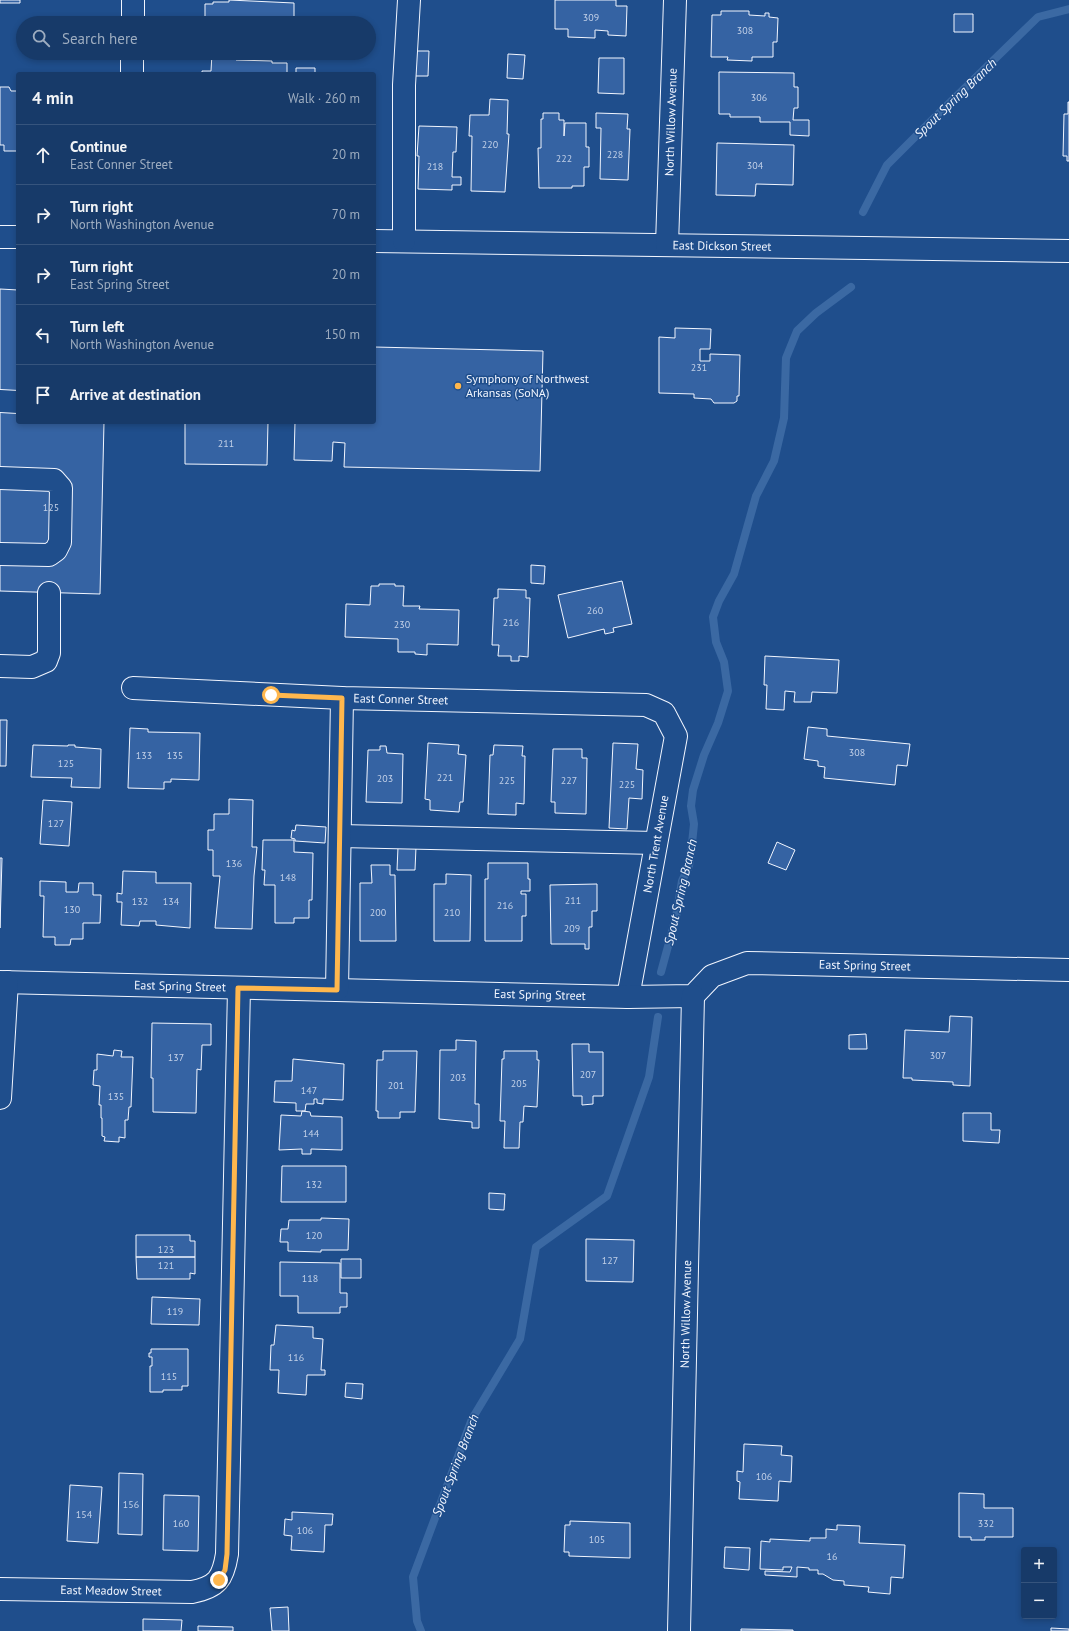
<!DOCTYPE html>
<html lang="en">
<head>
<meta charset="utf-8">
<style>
  body { margin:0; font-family:"PT Sans",sans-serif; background:#244571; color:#f1f3f6 }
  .controls { position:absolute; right:12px; bottom:12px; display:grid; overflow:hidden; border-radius:4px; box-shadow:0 2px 6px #0003 }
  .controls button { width:36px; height:36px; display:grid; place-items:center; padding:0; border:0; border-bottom:1px solid #36547d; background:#173a69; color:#f1f3f6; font:20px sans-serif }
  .stop { position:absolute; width:12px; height:12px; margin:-9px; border:3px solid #ffb74d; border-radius:50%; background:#fff }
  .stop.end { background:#ffb74d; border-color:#fff; box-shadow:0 1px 4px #0008 }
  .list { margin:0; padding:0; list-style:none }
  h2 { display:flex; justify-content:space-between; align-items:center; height:52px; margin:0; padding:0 16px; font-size:17px }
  h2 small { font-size:13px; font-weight:400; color:#9eadc0 }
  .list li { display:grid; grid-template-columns:26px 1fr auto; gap:12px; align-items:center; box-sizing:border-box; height:60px; padding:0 16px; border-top:1px solid #36547d }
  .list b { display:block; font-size:15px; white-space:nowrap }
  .list p { margin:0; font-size:13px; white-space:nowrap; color:#9eadc0 }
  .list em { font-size:13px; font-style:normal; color:#9eadc0 }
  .icon { flex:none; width:22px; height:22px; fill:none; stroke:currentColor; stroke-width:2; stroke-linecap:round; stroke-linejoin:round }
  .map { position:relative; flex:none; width:1069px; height:1631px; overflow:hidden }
  .search { position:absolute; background:#173a69; box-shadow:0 2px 6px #0003; left:16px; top:16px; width:360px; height:44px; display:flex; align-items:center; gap:10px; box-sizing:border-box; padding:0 14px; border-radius:22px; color:#9eadc0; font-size:15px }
  .panel { position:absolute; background:#173a69; box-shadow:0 2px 6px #0003; left:16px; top:72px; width:360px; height:352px; border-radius:4px }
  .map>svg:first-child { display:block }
</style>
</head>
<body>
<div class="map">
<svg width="1069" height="1631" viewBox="0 0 1069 1631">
  <rect width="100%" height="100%" fill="#1f4e8c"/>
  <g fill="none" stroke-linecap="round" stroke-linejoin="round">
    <!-- stream -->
    <path stroke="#3b69a3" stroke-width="8" d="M863,212L887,165L931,121L1038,17L1069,9
      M661,972L676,917L682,881L689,866L691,853L694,824L691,806L693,790L704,755L718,723L728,691L724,662L716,642L713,617L719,601L734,574L756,496L774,461L784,418L786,358L797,331L816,313L851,287
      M421,1631L417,1621L413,1577L472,1419L520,1339L536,1247L607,1196L649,1077L658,1017"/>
  </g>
  <!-- building -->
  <path fill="#3563a3" stroke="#f2f6ff" d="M0,0H20V3H0Z
    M229,0L294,3V23H205V4H213V2H229Z
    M555,0H616V6H627L626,36L608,35V31L595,30V38L568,37V29H555Z
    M721,11H749V15L765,16V13H769V17L778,18L777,42H773V57H752V61L727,60L728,57H711L712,15H721Z
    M954,14H973V32H954Z
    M412,51H429L428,76H412Z
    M212,53L236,54V60L272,61V63H287V74H202V71H211Z
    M508,54L525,55L523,79L507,78Z
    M599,58H624V94L598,93Z
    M296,68H315V74H296Z
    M719,72L794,73V87H798V108H794L793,120H809V136L790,135V122H760V117H730V114H719Z
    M0,87H9L11,91H18V151H4V145H0Z
    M490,99L508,100L507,134H509L505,192L471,191L472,136H469L470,115H489Z
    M1068,102H1069V161H1067V156H1063L1064,114H1068Z
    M543,113H559V120H564V136L565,123H586V147H589V167H584V186H572V188H539L538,148H541V119H543Z
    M596,113L628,114L627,129H630L628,180L600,179L601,128H596Z
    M419,126L457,127L456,152H453L452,177H461V185H452V190L418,189L419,156H417Z
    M717,143L794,145L793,185L756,184L755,196L716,195Z
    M0,289L18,290V422H104L100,594L0,591Z
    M675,328L711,329L710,349H700V361H710V354L740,355L739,396H737V401L734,403H714L711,399L694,398V394L659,393V337L675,338Z
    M374,347L543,351L540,471L344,467L345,443L333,442L332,461L294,460L295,422H374Z
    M185,422H268L267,465L185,464Z
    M531,565L545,566L544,584L531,583Z
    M622,581L632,624L613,628L614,632L605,634L604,629L568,638L558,595Z
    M379,584H395V586H404L403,606H420L419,609L459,610L458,645L427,644V655L415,654V652H398V639L345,637L346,604L370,605L371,586H379Z
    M498,589L526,590V598H530L528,657L519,656V661H511V656H498L499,645H492L494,598H498Z
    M765,656L839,660L837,693L812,692L811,702H794L795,692L785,691L784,710L766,709L767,685H764Z
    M0,720H7L6,766H0Z
    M808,727L827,729V736L910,744L907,766L897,765L895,785L824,778L825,767L818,766V761L804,759Z
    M130,728L148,729V732L200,733L199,780L171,779V782H164V789L128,788Z
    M428,743L459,745L458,754L466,755L463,802H460L459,812L430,810V800L425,799Z
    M613,743L638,744L636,769L643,770L642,799L629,798L627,829L609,828Z
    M33,745L68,746V745H75V747L101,749L100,788L71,787L72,778L31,777Z
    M494,745L523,746L522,756H525L524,804L516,803V815L488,814L490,755H493Z
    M380,746H386L387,753L403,754L402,803L366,802L368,750H380Z
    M553,749H582V758H587L586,814L555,813V802H551Z
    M229,799L253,800L252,847H257L254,876L252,929L215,928L220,876H213V850H208V830H214V814H229Z
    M43,800L72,802L69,846L40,844Z
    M296,825L326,827L325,843L295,841V839L291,838L292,830L295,831Z
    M263,840H294V852L313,853L312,900H309V918H294V923H275V885H264L265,870H262Z
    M777,842L795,850L786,870L768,863Z
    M398,847H416L415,870H397Z
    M0,858H2L0,928Z
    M488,863H528V879H530V891H521V894H526V916H522V941H485V879H488Z
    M371,865H390V875H395L396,941H360V883H372Z
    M123,871L156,872V883H191L190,928L156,925V921H140L139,926L121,925L122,902H117V893L122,894Z
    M446,874L471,875L470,941H434V884H446Z
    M40,881L66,882V892H78L79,883H93V895H101L100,923H83V939H71L70,945H55V937H43L44,896H40Z
    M597,884V911H592V927H589V949H585V944H551L550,885Z
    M950,1016L972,1017L970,1086L953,1085V1082L912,1080V1078H903L905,1030L949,1032Z
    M152,1023L211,1024V1045H202L201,1070L197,1069L196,1113L153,1112V1078H151Z
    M866,1034L867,1049H849V1035Z
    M456,1040L476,1041L475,1104H479V1128H472V1122L439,1119L440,1050H456Z
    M572,1044H589V1052H603V1096H593V1104L582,1105V1096H573Z
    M114,1050L122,1051L121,1057H133L131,1107H129L128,1120H125V1138L119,1137V1142L104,1141L105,1137L102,1136V1118H101V1105H99L100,1086L93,1085L94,1070H97V1054L113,1056Z
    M383,1051H417L415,1112H400V1118H378V1111H376L377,1060H383Z
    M504,1051H537V1060H539L537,1107L524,1106L523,1122H520L519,1148H504L505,1121H500L502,1059H504Z
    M293,1059L344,1064L343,1100L323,1099V1104L317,1103V1099H314V1104H306L305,1111H296V1103L274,1102L275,1081H292Z
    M302,1111L310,1112L311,1116L342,1117V1150L311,1149V1154H302V1149L279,1150L281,1115L301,1116Z
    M963,1113H991V1130H1000L999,1143L963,1141Z
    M282,1166H346V1202H281Z
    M489,1193L505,1194L504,1210L489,1209Z
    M321,1218L349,1219L348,1250H321V1252L288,1251V1242H280L281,1229H288L289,1220H321Z
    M136,1235H190V1241H195V1257H136Z
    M586,1239L634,1240L633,1282L586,1281Z
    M136,1257H195V1274L190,1273V1279H137Z
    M341,1259H361V1278H341Z
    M280,1262L340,1263V1293H347V1307H340V1313H298V1296H280Z
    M152,1297L200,1299L199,1325L151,1324Z
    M276,1325L313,1327V1338L323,1339L321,1370H325V1375H307L306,1395L278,1393L279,1370H270L271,1345H274Z
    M151,1349H188V1386H182V1390H163V1392H150V1366H152V1357H149V1353H151Z
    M346,1383L363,1384L362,1399L345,1397Z
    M744,1444L782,1446L781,1455L792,1456L791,1482L779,1481L778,1501L739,1499L740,1482L737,1481V1471L743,1472Z
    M119,1473L143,1474L142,1535L118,1534Z
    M70,1485L102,1487L98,1543L67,1541Z
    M959,1493L984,1494V1508H1013V1537H985V1540H971V1537H959Z
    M164,1495L199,1496L198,1551L163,1550Z
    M292,1512L333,1514L332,1525H325L324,1552L291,1550L292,1536L284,1535L285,1519L292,1520Z
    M570,1521L630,1523V1558L569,1556V1552H564L565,1525H570Z
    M837,1525L860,1526L859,1543L905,1545L903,1578L891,1577L890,1594L868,1592L869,1587L844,1585V1581L833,1580L823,1574H818V1570H809V1568L797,1567V1577L765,1575V1571L790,1572L792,1567H783V1570L760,1569L761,1541L770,1542V1539L810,1541V1538H826V1529L837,1530Z
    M725,1547L750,1548L749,1570L724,1568Z
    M288,1607L289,1631H272L270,1608Z
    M143,1619L182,1620L181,1631H143Z
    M198,1626L233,1627V1631H198Z
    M1051,1628L1069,1629V1631H1051Z
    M741,1629L793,1630V1631H741Z"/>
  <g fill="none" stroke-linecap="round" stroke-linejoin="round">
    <!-- minor casing -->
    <g stroke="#f2f6ff" stroke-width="24">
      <g id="minor">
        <path d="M133,23V0"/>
        <path d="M132,74V53"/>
        <path d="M0,237H18"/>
        <path id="s1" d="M374,241L1069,251"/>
        <path d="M404,241V85L409,0"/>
        <path id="s2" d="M667,245L675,0"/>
        <path d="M0,401L18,402"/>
        <path d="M0,478L54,480L61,488L60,542L56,550L49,555L0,554"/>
        <path d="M0,666L32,667L46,661L49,653V593"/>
        <path id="s3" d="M133,688L342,698L646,705L664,713L676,736L628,997"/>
        <path d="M340,836L656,843"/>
        <path id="s4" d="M0,982L628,997L693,996L712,976L747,963L1069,970"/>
        <path d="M337,990L342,698"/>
        <path d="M0,1098L7,982"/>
        <path id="s5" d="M0,1589L192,1592C217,1587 223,1579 227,1554L239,988"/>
        <path id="s6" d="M679,1631L693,996"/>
      </g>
    </g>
    <!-- minor -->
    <use href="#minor" stroke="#1f4e8c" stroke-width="22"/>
  </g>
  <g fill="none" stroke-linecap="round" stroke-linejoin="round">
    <!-- route -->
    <path stroke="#ffb74d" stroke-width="5" d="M219,1580L225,1570L227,1554L238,988L337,990L342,698L271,695"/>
  </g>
  <!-- markers -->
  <circle fill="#ffb74d" stroke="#1f4e8c" stroke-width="1.5" cx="458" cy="386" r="4"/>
  <g text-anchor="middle" stroke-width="3" stroke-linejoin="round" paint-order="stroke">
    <!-- number labels -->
    <g font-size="10" fill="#c3d1e8">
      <text x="591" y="21">309</text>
      <text x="745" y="34">308</text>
      <text x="759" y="101">306</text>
      <text x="490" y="148">220</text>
      <text x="615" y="158">228</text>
      <text x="564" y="162">222</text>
      <text x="755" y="169">304</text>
      <text x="435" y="170">218</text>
      <text x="699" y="371">231</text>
      <text x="226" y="447">211</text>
      <text x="51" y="511">125</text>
      <text x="595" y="614">260</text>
      <text x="511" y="626">216</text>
      <text x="402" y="628">230</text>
      <text x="857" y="756">308</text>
      <text x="144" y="759">133</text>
      <text x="175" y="759">135</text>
      <text x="66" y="767">125</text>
      <text x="445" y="781">221</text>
      <text x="385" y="782">203</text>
      <text x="507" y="784">225</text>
      <text x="569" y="784">227</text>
      <text x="627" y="788">225</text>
      <text x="56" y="827">127</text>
      <text x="234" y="867">136</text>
      <text x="288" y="881">148</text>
      <text x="573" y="904">211</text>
      <text x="140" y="905">132</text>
      <text x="171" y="905">134</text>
      <text x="505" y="909">216</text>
      <text x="72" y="913">130</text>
      <text x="378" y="916">200</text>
      <text x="452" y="916">210</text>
      <text x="572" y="932">209</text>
      <text x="938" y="1059">307</text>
      <text x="176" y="1061">137</text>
      <text x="588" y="1078">207</text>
      <text x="458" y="1081">203</text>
      <text x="519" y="1087">205</text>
      <text x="396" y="1089">201</text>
      <text x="309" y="1094">147</text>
      <text x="116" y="1100">135</text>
      <text x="311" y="1137">144</text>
      <text x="314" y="1188">132</text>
      <text x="314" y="1239">120</text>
      <text x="166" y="1253">123</text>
      <text x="610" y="1264">127</text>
      <text x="166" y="1269">121</text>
      <text x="310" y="1282">118</text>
      <text x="175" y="1315">119</text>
      <text x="296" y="1361">116</text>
      <text x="169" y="1380">115</text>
      <text x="764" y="1480">106</text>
      <text x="131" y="1508">156</text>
      <text x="84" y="1518">154</text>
      <text x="181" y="1527">160</text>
      <text x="986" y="1527">332</text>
      <text x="305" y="1534">106</text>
      <text x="597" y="1543">105</text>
      <text x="832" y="1560">16</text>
    </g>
    <!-- street labels -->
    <g font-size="12" fill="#f2f6ff" stroke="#1f4e8c">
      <text dy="4" stroke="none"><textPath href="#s2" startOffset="123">North Willow Avenue</textPath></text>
      <text dy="4" stroke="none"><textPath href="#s1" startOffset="348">East Dickson Street</textPath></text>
      <text dy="4" stroke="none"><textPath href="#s3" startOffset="268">East Conner Street</textPath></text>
      <text transform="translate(656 844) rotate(-80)" y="4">North Trent Avenue</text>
      <text dy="4" stroke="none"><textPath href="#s4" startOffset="876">East Spring Street</textPath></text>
      <text dy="4" stroke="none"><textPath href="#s4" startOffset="180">East Spring Street</textPath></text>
      <text dy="4" stroke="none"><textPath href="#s4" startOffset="540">East Spring Street</textPath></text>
      <text dy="4" stroke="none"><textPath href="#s6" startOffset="317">North Willow Avenue</textPath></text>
      <text dy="4" stroke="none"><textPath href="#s5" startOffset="111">East Meadow Street</textPath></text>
    </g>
    <!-- poi labels -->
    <g font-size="12" fill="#f2f6ff" stroke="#1f4e8c" text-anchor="start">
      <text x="466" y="383">Symphony of Northwest<tspan x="466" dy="14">Arkansas (SoNA)</tspan></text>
    </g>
    <!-- water labels -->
    <g font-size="13" font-style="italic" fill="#f2f6ff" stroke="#1f4e8c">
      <text transform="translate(955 98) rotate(-44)" y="5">Spout Spring Branch</text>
      <text transform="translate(680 892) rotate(-77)" y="5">Spout Spring Branch</text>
      <text transform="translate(455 1465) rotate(-69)" y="5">Spout Spring Branch</text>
    </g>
  </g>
</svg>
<div class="controls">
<button>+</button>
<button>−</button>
</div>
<div class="stop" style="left:271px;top:695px"></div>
<div class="stop end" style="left:219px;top:1580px"></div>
<div class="search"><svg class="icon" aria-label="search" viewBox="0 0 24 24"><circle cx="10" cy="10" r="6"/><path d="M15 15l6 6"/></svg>Search here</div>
<section class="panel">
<h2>4 min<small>Walk · 260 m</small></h2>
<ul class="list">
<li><svg class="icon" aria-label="ahead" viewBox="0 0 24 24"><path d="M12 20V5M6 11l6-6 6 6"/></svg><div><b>Continue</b><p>East Conner Street</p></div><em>20 m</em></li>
<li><svg class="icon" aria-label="right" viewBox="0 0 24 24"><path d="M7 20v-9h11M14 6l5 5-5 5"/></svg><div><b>Turn right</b><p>North Washington Avenue</p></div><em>70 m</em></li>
<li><svg class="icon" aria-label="right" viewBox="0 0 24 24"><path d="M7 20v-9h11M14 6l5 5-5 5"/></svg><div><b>Turn right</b><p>East Spring Street</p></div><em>20 m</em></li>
<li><svg class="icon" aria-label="left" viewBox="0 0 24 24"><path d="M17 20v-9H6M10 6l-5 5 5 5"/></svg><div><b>Turn left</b><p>North Washington Avenue</p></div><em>150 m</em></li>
<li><svg class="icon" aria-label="arrive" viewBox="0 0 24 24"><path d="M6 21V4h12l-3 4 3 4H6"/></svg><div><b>Arrive at destination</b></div></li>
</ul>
</section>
</div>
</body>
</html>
